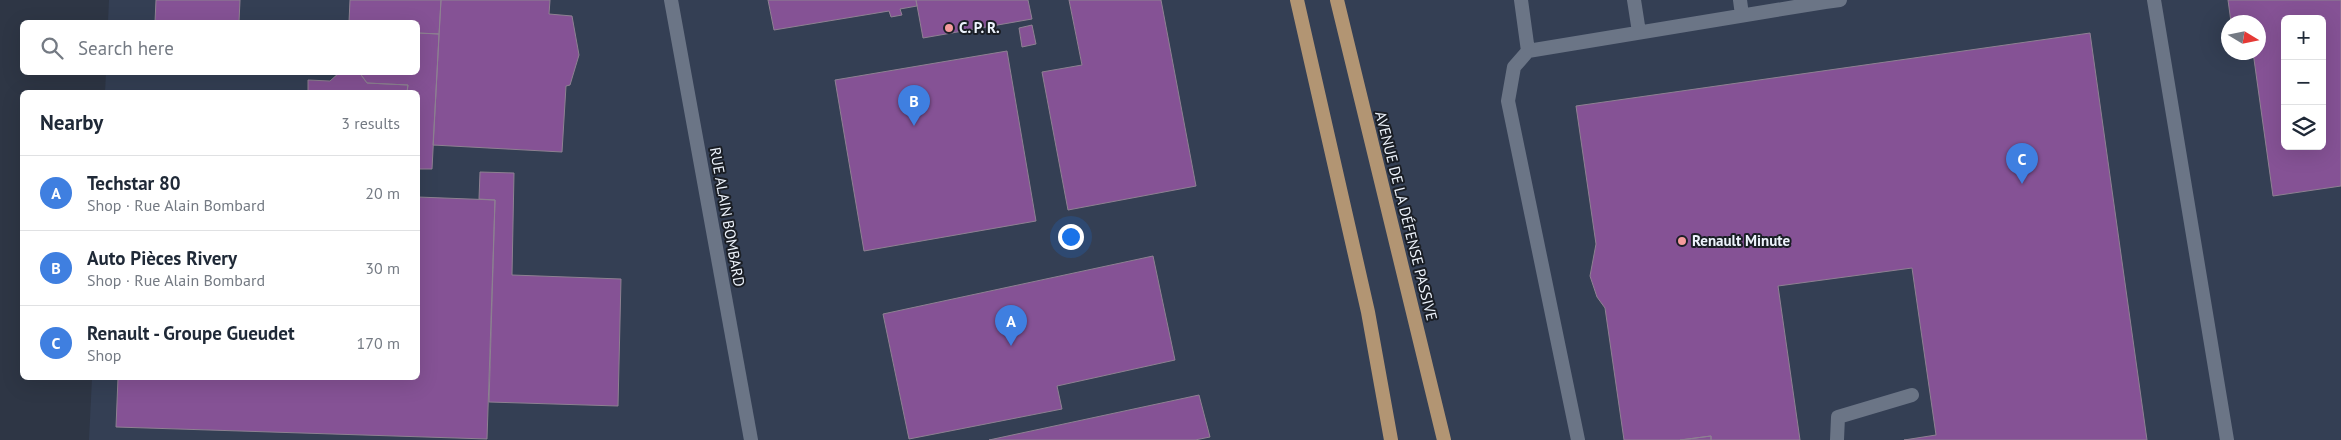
<!DOCTYPE html>
<html lang="en">
<head>
<meta charset="utf-8">
<style>
  body { margin:0; font-family:"PT Sans",sans-serif; background:#f2f2f3; color:#1f2937 }
  .controls { position:absolute; right:15px; top:15px; display:grid; overflow:hidden; border-radius:8px; box-shadow:0 5px 20px #0002 }
  .controls button { width:45px; height:45px; display:grid; place-items:center; padding:0; border:0; border-bottom:1px solid #e0e1e3; background:#fff; color:#1f2937; font:25px sans-serif }
  .compass { position:absolute; left:2221px; top:15px; width:45px; height:45px; border-radius:50%; background:#fff; box-shadow:0 5px 20px #0002; rotate:100deg }
  .you { position:absolute; left:1070px; top:236px; width:18px; height:18px; margin:-12px; border:4px solid #fff; border-radius:50%; background:#1a73e8; box-shadow:0 0 0 8px #1a73e833 }
  .badge { display:grid; place-items:center; width:32px; height:32px; border-radius:50%; background:#db2777; color:#fff; font-size:16px; font-weight:700 }
  .pin { position:absolute; translate:-50% -41px; filter:drop-shadow(0 1px 2px #0008) }
  .pin::after { content:''; position:absolute; top:26px; width:18px; height:15px; background:inherit; clip-path:polygon(0 0,100% 0,50% 100%) }
  .list { margin:0; padding:0; list-style:none }
  h2 { display:flex; justify-content:space-between; align-items:center; height:65px; margin:0; padding:0 20px; font-size:21px }
  h2 small { font-size:16px; font-weight:400; color:#747a83 }
  .list li { display:grid; grid-template-columns:32px 1fr auto; gap:15px; align-items:center; box-sizing:border-box; height:75px; padding:0 20px; border-top:1px solid #e0e1e3 }
  .list b { display:block; font-size:19px; white-space:nowrap }
  .list p { margin:0; font-size:16px; white-space:nowrap; color:#747a83 }
  .list em { font-size:16px; font-style:normal; color:#747a83 }
  .icon { flex:none; width:28px; height:28px; fill:none; stroke:currentColor; stroke-width:2; stroke-linecap:round; stroke-linejoin:round }
  .map { position:relative; flex:none; width:2341px; height:440px; overflow:hidden }
  .search { position:absolute; background:#fff; box-shadow:0 5px 20px #0002; left:20px; top:20px; width:400px; height:55px; display:flex; align-items:center; gap:12px; box-sizing:border-box; padding:0 18px; border-radius:8px; color:#747a83; font-size:19px }
  .panel { position:absolute; background:#fff; box-shadow:0 5px 20px #0002; left:20px; top:90px; width:400px; height:290px; border-radius:8px }
  .map>svg:first-child { display:block }
</style>
</head>
<body>
<div class="map">
<svg width="2341" height="440" viewBox="0 0 2341 440">
  <rect width="100%" height="100%" fill="#2e3645"/>
  <!-- built -->
  <path fill="#343f54" fill-rule="evenodd" d="M109,0H2341V440H89L92,378H418V92H105L106,73L418,72V22H108ZM2285,19H2322V146H2285ZM2228,22H2258V52H2228Z"/>
  <!-- building -->
  <path fill="#855295" stroke="#8e8192" fill-rule="evenodd" d="M156,0H240L239,22H155Z
    M350,0H441L439,34L418,33V22H349Z
    M441,0H550L549,14L572,16L579,55L570,85L566,86L562,152L433,145Z
    M768,0H916L917,6L900,9L902,15L891,17L889,11L774,30Z
    M916,0H1028L1032,19L923,38Z
    M1069,0H1161L1196,186L1068,210L1042,72L1082,65Z
    M2228,0H2341V186L2273,196L2253,52H2258V22H2231ZM2285,19H2322V146H2285Z
    M1032,25L1036,44L1022,47L1019,28Z
    M418,33L439,34L432,169H418V92H407L408,85L367,83L359,72H418Z
    M2090,33L2147,440H1904L1936,435L1912,268L1778,286L1800,440H1711V436L1680,440H1624L1605,308L1597,297L1590,276L1596,244L1576,106Z
    M1007,51L1036,221L864,251L835,80Z
    M340,72H359L367,83L408,85L407,92H308V80L330,81Z
    M480,172L514,173L512,275L621,279L618,406L489,402L495,200L479,199Z
    M418,197L495,200L487,439L116,427L118,378H418Z
    M1153,256L1175,360L1057,386L1062,409L909,439L883,314Z
    M1199,395L1210,437L1195,440H989Z
    M1711,436V440H1680Z"/>
  <g fill="none" stroke-linecap="round" stroke-linejoin="round">
    <!-- service -->
    <path stroke="#6b7586" stroke-width="14" d="M1521,0L1528,51
      M1634,0L1639,32
      M1740,0L1742,15
      M1825,0V2L1840,0
      M2154,0L2227,440
      M1578,440L1508,101L1514,67L1528,51L1825,2
      M1837,440L1838,417L1912,395"/>
    <!-- minor -->
    <path stroke="#6b7586" stroke-width="14" d="M671,0L751,440"/>
    <!-- primary -->
    <path stroke="#b29573" stroke-width="14" d="M1297,0L1368,312L1391,440
      M1337,0L1444,440"/>
  </g>
  <!-- markers -->
  <g fill="#f59b9c" stroke="#1a1e25" stroke-width="2">
    <circle cx="949" cy="28" r="5"/>
    <circle cx="1682" cy="241" r="5"/>
  </g>
  <g text-anchor="middle" stroke-width="4" stroke-linejoin="round" paint-order="stroke">
    <!-- poi labels -->
    <g font-size="15" font-weight="bold" fill="#edf3fc" stroke="#1a1e25" text-anchor="start">
      <text x="959" y="33">C. P. R.</text>
      <text x="1692" y="246">Renault Minute</text>
    </g>
    <!-- street labels -->
    <g font-size="15" fill="#edf3fc" stroke="#1a1e25">
      <text transform="translate(1406 216) rotate(76)" y="5">AVENUE DE LA DÉFENSE PASSIVE</text>
      <text transform="translate(727 217) rotate(80)" y="5">RUE ALAIN BOMBARD</text>
    </g>
  </g>
</svg>
<div class="controls">
<button>+</button>
<button>−</button>
<button><svg class="icon" aria-label="layers" viewBox="0 0 24 24"><path d="M12 4l9 5-9 5-9-5zM3 14l9 5 9-5"/></svg></button>
</div>
<svg class="compass" viewBox="-18 -18 36 36"><path d="M0-13l5 13h-10z" fill="#e53935"/><path d="M0 13l5-13h-10z" fill="#747a83"/></svg>
<div class="you"></div>
<div class="pin badge" style="left:1011px;top:346px;background:#3f7fe0">A</div>
<div class="pin badge" style="left:914px;top:126px;background:#3f7fe0">B</div>
<div class="pin badge" style="left:2022px;top:184px;background:#3f7fe0">C</div>
<div class="search"><svg class="icon" aria-label="search" viewBox="0 0 24 24"><circle cx="10" cy="10" r="6"/><path d="M15 15l6 6"/></svg>Search here</div>
<section class="panel">
<h2>Nearby<small>3 results</small></h2>
<ul class="list">
<li><span class="badge" style="background:#3f7fe0">A</span><div><b>Techstar 80</b><p>Shop · Rue Alain Bombard</p></div><em>20 m</em></li>
<li><span class="badge" style="background:#3f7fe0">B</span><div><b>Auto Pièces Rivery</b><p>Shop · Rue Alain Bombard</p></div><em>30 m</em></li>
<li><span class="badge" style="background:#3f7fe0">C</span><div><b>Renault - Groupe Gueudet</b><p>Shop</p></div><em>170 m</em></li>
</ul>
</section>
</div>
</body>
</html>
